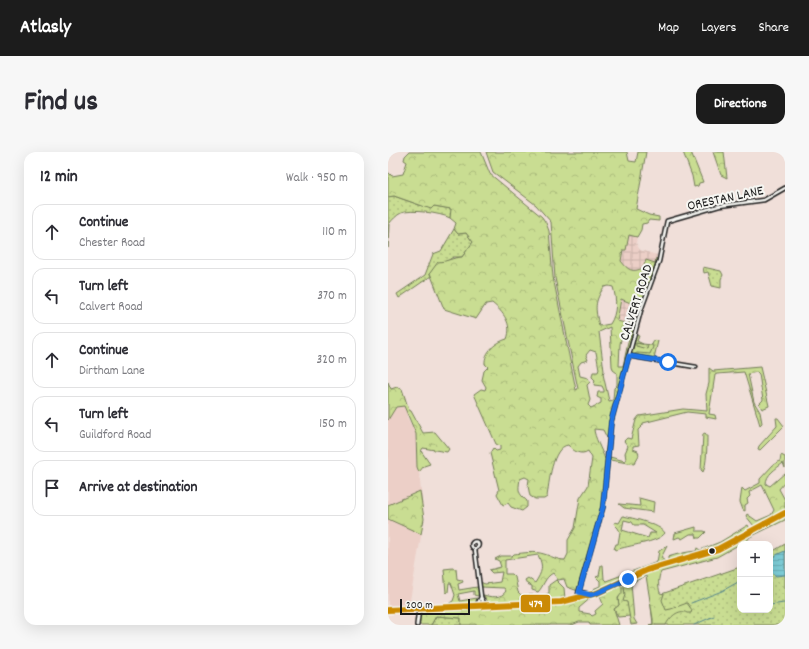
<!DOCTYPE html>
<html lang="en">
<head>
<meta charset="utf-8">
<style>
  body { margin:0; font-family:Dekko,sans-serif; background:#f7f7f7; color:#2b2b33 }
  .controls { position:absolute; right:12px; bottom:12px; display:grid; overflow:hidden; border-radius:8px; box-shadow:0 4px 16px #0002 }
  .controls button { width:36px; height:36px; display:grid; place-items:center; padding:0; border:0; border-bottom:1px solid #e1e1e2; background:#fff; color:#2b2b33; font:20px sans-serif }
  .scale { position:absolute; left:12px; bottom:10px; width:70px; box-sizing:border-box; padding-left:4px; border:2px solid #1c1c1c; border-top:0; font-size:11px; line-height:14px; white-space:nowrap; color:#1c1c1c; -webkit-text-stroke:3px #f6f6f2; paint-order:stroke }
  .stop { position:absolute; width:12px; height:12px; margin:-9px; border:3px solid #1a73e8; border-radius:50%; background:#fff }
  .stop.end { background:#1a73e8; border-color:#fff; box-shadow:0 1px 4px #0008 }
  .list { margin:0; padding:0; list-style:none }
  h2 { display:flex; justify-content:space-between; align-items:center; height:52px; margin:0; padding:0 16px; font-size:17px }
  h2 small { font-size:13px; font-weight:400; color:#7c7c81 }
  .list li { display:grid; grid-template-columns:26px 1fr auto; gap:12px; align-items:center; box-sizing:border-box; height:56px; margin:0 8px 8px; padding:0 8px; border:1px solid #e1e1e2; border-radius:12px }
  .list b { display:block; font-size:15px; white-space:nowrap }
  .list p { margin:0; font-size:13px; white-space:nowrap; color:#7c7c81 }
  .list em { font-size:13px; font-style:normal; color:#7c7c81 }
  .icon { flex:none; width:22px; height:22px; fill:none; stroke:currentColor; stroke-width:2; stroke-linecap:round; stroke-linejoin:round }
  .map { position:relative; flex:none; width:397px; height:473px; overflow:hidden; border-radius:12px }
  header { display:flex; align-items:center; gap:24px; box-sizing:border-box; height:56px; padding:0 20px; background:#1c1c1c; color:#fff }
  header strong { font-size:19px }
  nav { display:flex; gap:22px; margin-inline-start:auto; font-size:14px }
  .intro { display:flex; align-items:center; justify-content:space-between; box-sizing:border-box; height:96px; padding:0 24px }
  h1 { margin:0; font-size:28px }
  .button { padding:10px 18px; border-radius:12px; background:#1c1c1c; color:#fff; font-size:14px; font-weight:700 }
  main { display:flex; gap:24px; padding:0 24px }
  aside { flex:1; background:#fff; border-radius:12px; box-shadow:0 4px 16px #0002 }
  .map>svg:first-child { display:block }
</style>
</head>
<body>
<header>
<strong>Atlasly</strong>
<nav><a>Map</a><a>Layers</a><a>Share</a></nav>
</header>
<div class="intro"><h1>Find us</h1><a class="button">Directions</a></div>
<main>
<aside>
<h2>12 min<small>Walk · 950 m</small></h2>
<ul class="list">
<li><svg class="icon" aria-label="ahead" viewBox="0 0 24 24"><path d="M12 20V5M6 11l6-6 6 6"/></svg><div><b>Continue</b><p>Chester Road</p></div><em>110 m</em></li>
<li><svg class="icon" aria-label="left" viewBox="0 0 24 24"><path d="M17 20v-9H6M10 6l-5 5 5 5"/></svg><div><b>Turn left</b><p>Calvert Road</p></div><em>370 m</em></li>
<li><svg class="icon" aria-label="ahead" viewBox="0 0 24 24"><path d="M12 20V5M6 11l6-6 6 6"/></svg><div><b>Continue</b><p>Dirtham Lane</p></div><em>320 m</em></li>
<li><svg class="icon" aria-label="left" viewBox="0 0 24 24"><path d="M17 20v-9H6M10 6l-5 5 5 5"/></svg><div><b>Turn left</b><p>Guildford Road</p></div><em>150 m</em></li>
<li><svg class="icon" aria-label="arrive" viewBox="0 0 24 24"><path d="M6 21V4h12l-3 4 3 4H6"/></svg><div><b>Arrive at destination</b></div></li>
</ul>
</aside>
<div class="map">
<svg width="397" height="473" viewBox="0 0 397 473">
  <defs>
    <pattern id="industrial-grid" width="8" height="8" patternUnits="userSpaceOnUse"><rect width="8" height="8" fill="#eccfc7"/><path d="M0 4h8M4 0v8" fill="none" stroke="#cab1aa"/></pattern>
    <pattern id="grass-dots" width="8" height="8" patternUnits="userSpaceOnUse"><rect width="8" height="8" fill="#c9dd92"/><path d="M2 2h.1M6 6h.1" fill="none" stroke="#acbd7d" stroke-width="1.8" stroke-linecap="round"/></pattern>
    <pattern id="forest-crowns" width="20" height="18" patternUnits="userSpaceOnUse"><rect width="20" height="18" fill="#c9dd92"/><path d="M2 6a3 3 0 1 1 6 0M12 15a3 3 0 1 1 6 0" fill="none" stroke="#acbd7d"/></pattern>
    <pattern id="water-rules" width="6" height="5" patternUnits="userSpaceOnUse"><rect width="6" height="5" fill="#7eced8"/><path d="M0 2.5h6" fill="none" stroke="#6cb0b9"/></pattern>
  </defs>
  <rect width="100%" height="100%" fill="#f0dfd9"/>
  <filter id="ink" filterUnits="userSpaceOnUse"><feTurbulence type="fractalNoise" baseFrequency=".025" numOctaves="2"/><feDisplacementMap in="SourceGraphic" scale="8" xChannelSelector="R" yChannelSelector="G"/><feConvolveMatrix kernelMatrix="1 2 1 2 8 2 1 2 1" color-interpolation-filters="sRGB"/></filter>
  <g filter="url(#ink)">
    <!-- built -->
    <path fill="#eccfc7" d="M0,230L3,237L9,235L14,237L18,246L16,249L19,253V265L28,282L29,315L31,320L36,367L21,454L0,455Z"/>
    <!-- industrial -->
    <path fill="url(#industrial-grid)" d="M241,82L249,85L248,91L252,98L269,103L267,111L246,119L241,118L233,109Z
      M233,147L245,152L243,162H238L237,171L229,169Z"/>
    <!-- grass -->
    <path fill="url(#grass-dots)" stroke="#727c57" d="M0,44H6L37,55L46,54L64,57L62,66C53,61 22,57 13,61C9,63 4,68 1,72L0,96Z
      M66,77L70,82L78,81L85,90L74,105H65L42,121L43,124L11,146L9,142L37,123L45,102L53,99Z
      M315,115L333,119L335,123L333,127V136L324,134L320,120L316,121Z
      M266,188L270,189L266,206L245,203L243,200L245,191L264,193Z
      M397,392V473H261L265,472L262,446L349,416H352V458H382V401Z
      M234,435H237L242,464L230,465L226,457L231,453L230,448Z
      M48,464L73,466V473H43Z"/>
    <!-- forest -->
    <path fill="url(#forest-crowns)" stroke="#727c57" fill-rule="evenodd" d="M21,0H93L102,22L154,65L158,71L161,79L165,125L188,238L190,237L167,126L163,70L148,53L105,20L98,0H239L241,9L248,10L250,0H258L248,57L261,63L271,65V69L261,68L259,71L254,72L253,78L249,85L241,83L238,98H235L233,109C240,118 244,121 255,116L258,108L267,111L268,106L269,107L253,154L247,162H243L245,152L233,147L229,169L237,171L232,192L231,214H235L242,181L241,170L249,169L224,266L219,306L217,304L219,286L215,278L206,277C206,284 214,299 217,307L219,308L214,355L190,439L179,435L176,427L170,428L165,421C156,426 156,434 150,440L144,438V434L139,432L137,428L140,426L147,431C154,420 156,415 150,403L117,408V422H124L127,425L130,440L133,443H157L161,441V433L168,428L176,436L177,447L174,449L101,451L95,443C103,445 113,447 118,439L116,436L93,435L92,430L97,432L112,430L114,420L104,421L101,418L113,415L111,409L107,407L113,404H124L126,402C135,401 147,399 156,402C163,404 169,408 177,408L180,402V388L187,376L192,346L200,334L204,306L200,299C193,304 185,299 180,293C164,295 161,331 159,345L156,347H147L142,344L140,334L141,327L137,325L132,327C130,339 130,341 139,349V355L134,359L123,355L120,351L115,353L109,342L111,338L102,301L105,296L108,299L112,298V294L108,292L86,242L93,237L97,238L98,235L94,228L96,219L100,215L97,212C96,200 108,190 119,187C125,172 115,160 104,151L98,152L88,167L56,157L42,121L50,110C59,110 65,105 74,105L85,90L78,81L70,82L66,77L68,71L62,66L63,57L46,54L43,57L6,44L0,45V20L4,24L15,22L19,10L16,8L17,4ZM221,134L225,135C229,148 229,161 222,172L211,174C207,156 206,150 216,135ZM222,175L224,214L225,218L229,221V233L226,236L225,248L221,249L215,222L216,219L211,180ZM202,198L208,200L211,217L210,220H205L204,225L207,228L206,233L214,234L216,238V240H210L209,245L213,247V251L203,256L200,253L202,248L199,233L202,230L200,226L192,224L190,214L193,210L200,208L198,203Z
      M295,0H303L315,30L311,31L310,34L306,35L304,24Z
      M325,0H336L339,26L333,23Z
      M247,183L251,184L249,189L255,192L248,191V194L259,197L260,193H264L265,195L262,202L249,201L245,203L243,200Z
      M372,215L381,254L374,257L371,252L375,248L371,222L369,220L360,222L366,250L372,260L374,271L372,273L356,220L329,222L327,223L321,262L327,263L328,267L318,265V262L299,260L255,271V273L250,278L251,293L245,294V297L250,299L251,303L246,312L222,308V305L237,309L238,307L237,301L240,294L236,289L239,286L243,287L248,268L251,264L295,257L319,259L318,242L321,231V216L325,219Z
      M0,230L3,237L9,235L14,237L21,258L23,259L35,281L47,280L61,297L59,300L35,296L33,299L42,312L36,314L31,320L29,315L28,282L16,254L8,255L0,268Z
      M388,266H390L396,274L372,298L370,297L371,294L389,274Z
      M317,281L319,283C319,292 319,313 315,320L313,318L315,282Z
      M393,303L397,305V316L395,311C388,317 378,322 378,332L382,334L397,321V330L391,337L397,348V359L366,374L358,364L359,362L369,369L383,363L386,358L374,333L361,340L362,344L359,347L360,351L357,353V359L355,358L352,350L354,336L357,339L372,331V327L385,313L392,309Z
      M32,339L36,367L33,382L0,367V353Z
      M251,346L266,350L265,360L236,356L231,352L252,354Z
      M397,362V368L362,385L357,391L351,390L352,392L329,405L273,420C270,426 270,434 272,441L276,442L274,448L278,458L283,457L299,451L304,458L303,461H299C291,456 281,466 278,473H261L265,472V467L258,424L243,431L246,467L249,472L243,473L239,450L235,449L237,443L236,435H234V441L230,446L231,453L226,457L231,473H202L201,470H191L184,473H73V466L48,464L43,473H30L31,462L35,459L179,451L208,443L209,444L204,445L191,456V460L202,462L204,464L208,462L207,459L215,452L211,442L257,419L319,401Z
      M235,364C244,366 272,372 277,381C270,391 240,393 228,398L226,397L228,392H230L232,380L230,376L226,372L227,370L231,371ZM236,368L244,370L246,373H255L268,381H262L260,386L234,378Z
      M360,373L362,377L336,393L280,410V405C289,402 298,400 308,399L309,396L312,398L332,390Z
      M308,375V379H316L318,380L312,386H309L308,382H302L294,387L291,385L286,387L287,381Z
      M279,394L273,406L277,409V411L203,440L205,437L212,434V429L208,425L211,424L213,413H215L216,427L218,429L269,410L271,399Z
      M65,416L68,417L69,427L74,428L75,430L70,432L71,438L89,435L91,438L90,444L86,443V439L70,442L72,449L89,446L87,451L58,453L65,449L67,443L63,431H61L60,440L58,441L56,417Z"/>
    <!-- water -->
    <path fill="url(#water-rules)" stroke="#57878d" d="M397,399V423L388,424C384,421 383,420 383,415C382,404 388,403 397,399Z"/>
    <g fill="none" stroke-linecap="round" stroke-linejoin="round">
      <!-- stream -->
      <path stroke="#57878d" stroke-width="1" d="M303,451L334,439L352,429
        M382,453L396,451
        M351,457H352
        M306,473L326,464"/>
      <!-- minor casing -->
      <g stroke="#1c1c1c" stroke-width="5.5">
        <path id="minor" d="M241,204L308,215
          M83.5 393a3.5 3.5 0 1 1 7 0a3.5 3.5 0 1 1-7 0Z
          M87,397L93,445L89,453
          M191,440L202,442
          M93,445L97,453
          M189,446L215,355L223,270L253,158L271,109L279,69L331,54L376,48L397,36"/>
      </g>
      <!-- tertiary casing -->
      <g stroke="#1c1c1c" stroke-width="6">
        <path id="tertiary" d="M29,473L31,456"/>
      </g>
      <!-- primary casing -->
      <g stroke="#1c1c1c" stroke-width="7">
        <path id="primary" d="M0,458L173,450L209,441L259,418L330,397L397,361"/>
      </g>
      <!-- minor -->
      <use href="#minor" stroke="#f6f6f2" stroke-width="2.5"/>
      <!-- tertiary -->
      <use href="#tertiary" stroke="#f6f6f2" stroke-width="3"/>
      <!-- primary -->
      <use href="#primary" stroke="#f7e281" stroke-width="4"/>
      <!-- bus-1 casing -->
      <g stroke="#f6f6f2" stroke-width="9">
        <path id="bus-1" d="M0,458L173,450L209,441L259,418L330,397L397,361"/>
      </g>
      <!-- bus-1 -->
      <use href="#bus-1" stroke="#cb8a06" stroke-width="6"/>
    </g>
  </g>
  <g fill="none" stroke-linecap="round" stroke-linejoin="round" filter="url(#ink)">
    <!-- route -->
    <path stroke="#1a73e8" stroke-width="5" d="M240,427L209,441L203,443L191,440L215,355L223,270L241,204L280,210"/>
  </g>
  <!-- markers -->
  <circle fill="#1c1c1c" stroke="#f6f6f2" stroke-width="1.5" cx="324" cy="399" r="3.5"/>
  <g text-anchor="middle" stroke-width="4" stroke-linejoin="round" paint-order="stroke">
    <!-- street labels -->
    <g font-size="14" fill="#1c1c1c" stroke="#f6f6f2">
      <text transform="translate(337 45) rotate(-12)" y="5">ORESTAN LANE</text>
      <text transform="translate(247 150) rotate(-72)" y="5">CALVERT ROAD</text>
    </g>
  </g>
  <rect stroke="#f6f6f2" stroke-width="1.5" x="132" y="442" width="31" height="19" rx="4" fill="#cb8a06"/>
  <g font-size="11" text-anchor="middle" font-weight="bold" fill="#fff">
    <text x="148" y="455">479</text>
  </g>
</svg>
<div class="controls">
<button>+</button>
<button>−</button>
</div>
<div class="scale">200 m</div>
<div class="stop" style="left:280px;top:210px"></div>
<div class="stop end" style="left:240px;top:427px"></div>
</div>
</main>
</body>
</html>
